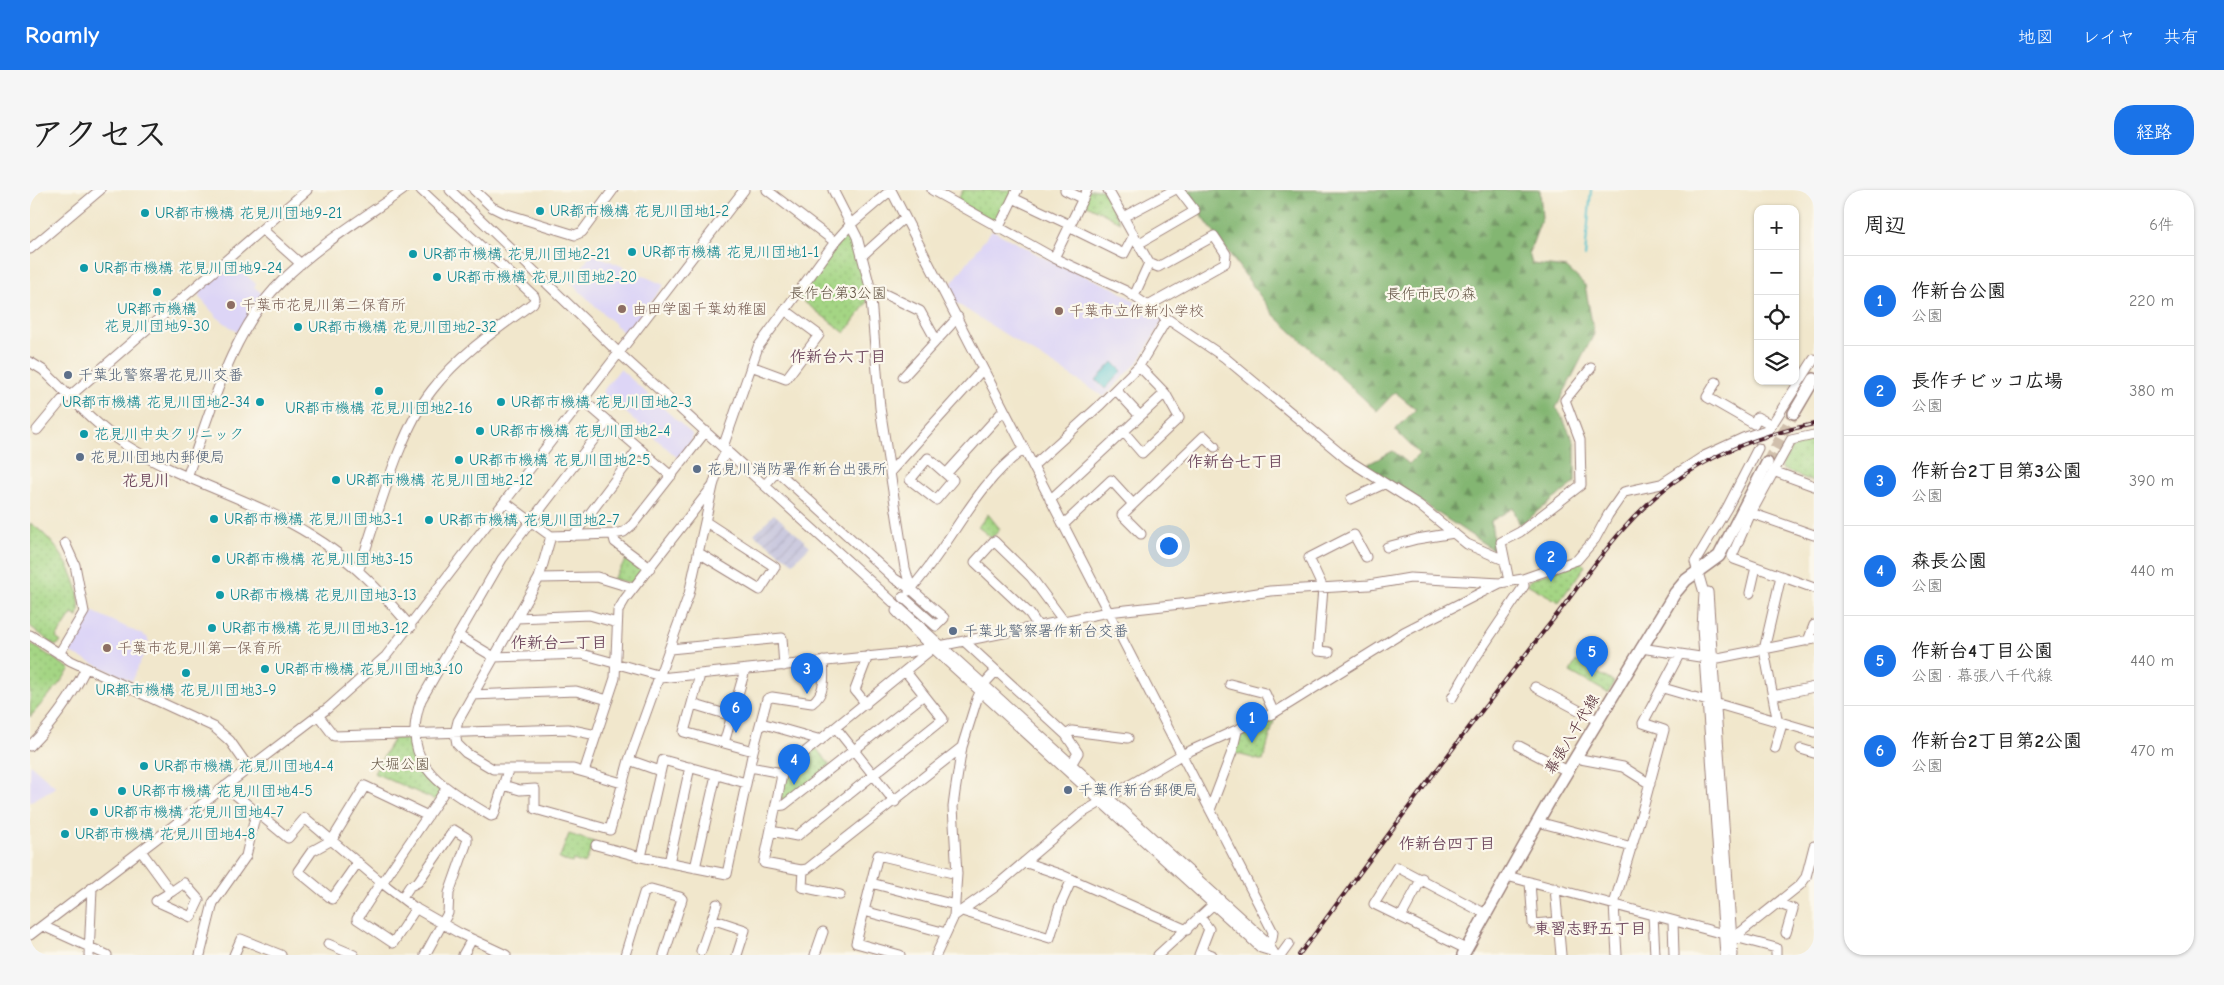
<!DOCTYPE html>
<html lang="ja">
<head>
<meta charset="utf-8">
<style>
  body { margin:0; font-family:"Comic Neue","Klee One",sans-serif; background:#f6f6f6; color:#222 }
  .controls { position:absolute; right:15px; top:15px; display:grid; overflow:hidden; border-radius:10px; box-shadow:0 1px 4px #0004 }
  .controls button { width:45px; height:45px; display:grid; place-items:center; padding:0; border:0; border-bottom:1px solid #e0e0e0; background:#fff; color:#222; font:25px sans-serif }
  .you { position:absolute; left:1138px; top:355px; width:18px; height:18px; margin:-12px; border:4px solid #fff; border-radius:50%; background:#1a73e8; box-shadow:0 0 0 8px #1a73e833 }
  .badge { display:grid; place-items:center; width:32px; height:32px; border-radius:50%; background:#1a73e8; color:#fff; font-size:16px; font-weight:700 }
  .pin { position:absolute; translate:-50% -41px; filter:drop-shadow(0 1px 2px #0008) }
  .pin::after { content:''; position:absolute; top:26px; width:18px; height:15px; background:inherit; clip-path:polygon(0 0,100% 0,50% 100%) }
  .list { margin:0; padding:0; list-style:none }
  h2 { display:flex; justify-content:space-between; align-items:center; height:65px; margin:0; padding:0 20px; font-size:21px }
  h2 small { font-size:16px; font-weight:400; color:#767676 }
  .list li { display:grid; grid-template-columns:32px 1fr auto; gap:15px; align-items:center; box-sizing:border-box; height:90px; padding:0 20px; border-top:1px solid #e0e0e0 }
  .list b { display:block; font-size:19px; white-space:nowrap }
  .list p { margin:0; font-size:16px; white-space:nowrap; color:#767676 }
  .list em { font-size:16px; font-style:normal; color:#767676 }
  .icon { flex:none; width:28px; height:28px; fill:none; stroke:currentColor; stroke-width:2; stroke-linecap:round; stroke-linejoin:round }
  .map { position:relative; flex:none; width:1784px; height:765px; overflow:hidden; border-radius:20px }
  header { display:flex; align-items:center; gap:30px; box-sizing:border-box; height:70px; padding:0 25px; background:#1a73e8; color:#fff }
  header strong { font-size:24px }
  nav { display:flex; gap:28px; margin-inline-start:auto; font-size:18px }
  .intro { display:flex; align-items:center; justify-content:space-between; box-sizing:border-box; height:120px; padding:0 30px }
  h1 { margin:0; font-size:35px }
  .button { padding:12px 22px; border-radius:20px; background:#1a73e8; color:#fff; font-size:18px; font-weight:700 }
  main { display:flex; gap:30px; padding:0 30px }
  aside { flex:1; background:#fff; border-radius:20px; box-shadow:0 1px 4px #0004 }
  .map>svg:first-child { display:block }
</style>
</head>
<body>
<header>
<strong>Roamly</strong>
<nav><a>地図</a><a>レイヤ</a><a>共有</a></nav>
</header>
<div class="intro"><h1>アクセス</h1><a class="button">経路</a></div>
<main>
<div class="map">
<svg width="1784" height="765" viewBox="0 0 1784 765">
  <defs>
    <pattern id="industrial-furrows" width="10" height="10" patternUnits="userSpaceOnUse" patternTransform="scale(1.25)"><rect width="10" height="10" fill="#c2c1dc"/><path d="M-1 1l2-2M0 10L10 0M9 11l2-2" fill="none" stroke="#a8a5bd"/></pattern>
    <pattern id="forest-firs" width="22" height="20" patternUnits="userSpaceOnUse" patternTransform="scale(1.25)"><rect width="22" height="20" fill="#83b672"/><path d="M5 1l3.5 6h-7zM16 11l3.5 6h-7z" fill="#6d935e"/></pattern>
    <pattern id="park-dots" width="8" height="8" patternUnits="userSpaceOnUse" patternTransform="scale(1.25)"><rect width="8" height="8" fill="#a4d584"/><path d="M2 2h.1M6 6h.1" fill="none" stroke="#8fb672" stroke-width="1.8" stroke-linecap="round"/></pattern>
  </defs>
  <rect width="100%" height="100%" fill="#fbf7ec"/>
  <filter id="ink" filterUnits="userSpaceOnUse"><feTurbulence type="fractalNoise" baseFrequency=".02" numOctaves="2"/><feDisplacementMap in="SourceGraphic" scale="10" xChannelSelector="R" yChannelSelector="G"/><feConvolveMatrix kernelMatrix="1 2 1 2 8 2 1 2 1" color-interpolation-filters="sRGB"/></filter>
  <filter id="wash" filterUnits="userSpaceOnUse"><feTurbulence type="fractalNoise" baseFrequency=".0096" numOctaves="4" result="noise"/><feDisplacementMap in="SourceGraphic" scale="20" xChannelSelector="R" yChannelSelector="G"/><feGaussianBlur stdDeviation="1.12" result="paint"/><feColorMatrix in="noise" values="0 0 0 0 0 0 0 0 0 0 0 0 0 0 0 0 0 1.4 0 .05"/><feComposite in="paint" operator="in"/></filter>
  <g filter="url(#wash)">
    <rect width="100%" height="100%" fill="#f1e7cc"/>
    <!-- built -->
    <path fill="#ddd5f6" d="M962,40L1020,71L1086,99L1133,130L1109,171L1074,207L926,113L918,98Z
      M562,63L634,95L595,144L541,93Z
      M202,72L226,94L224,97L234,105L208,143L187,127L168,106L171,104L168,101Z
      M590,179L662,244V250L648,268L572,202Z
      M64,422L117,447L119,452L102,491L38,462L36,455L53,428Z
      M0,574L26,597L0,612Z"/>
    <!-- industrial -->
    <path fill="url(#industrial-furrows)" d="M744,324L780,356L763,373L724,344Z"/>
    <!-- forest -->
    <path fill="url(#forest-firs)" stroke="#666a4e" d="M1153,0H1510L1512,28L1499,63L1502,74L1537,78L1555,95L1564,144L1526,218L1529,221L1545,254V293L1490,335L1483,318L1461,331L1465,361L1364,294L1331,278L1363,261L1379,274L1389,264L1365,240L1386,219L1365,202L1347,221L1244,125Z"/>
    <!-- park -->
    <path fill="url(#park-dots)" stroke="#777a58" d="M933,0H984L971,29L961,31L927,11Z
      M1059,0H1073L1090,32L1053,13Z
      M818,40H821L835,94L837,112L815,143L769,108Z
      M1784,249V292L1752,279L1751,277L1763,255Z
      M958,324L970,339L962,348L948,337Z
      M0,333C27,350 56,395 48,427L42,424L26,448L31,452L25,456L0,436Z
      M598,367L612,377V380L602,393L583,389Z
      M1550,371L1555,376L1529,412L1497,394L1500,390Z
      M0,453L40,479L29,494L0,527Z
      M1546,471L1584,492L1578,503L1540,482Z
      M1246,524L1233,571L1204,563L1209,543Z
      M364,548L382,549C387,570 394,584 409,598L411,601L405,610L344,583Z
      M785,557L800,575L755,611L751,608L756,583Z
      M539,644L564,652L555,674L543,670L542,673L529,669Z"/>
    <!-- water -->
    <path fill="#55c2ce" stroke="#50707c" d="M1083,172L1092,181L1075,199L1066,190Z"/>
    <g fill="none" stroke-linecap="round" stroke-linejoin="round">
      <!-- stream -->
      <path stroke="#55c2ce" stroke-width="2" d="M1555,67L1561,0"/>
    </g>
  </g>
  <g filter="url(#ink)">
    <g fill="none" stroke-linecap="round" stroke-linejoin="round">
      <!-- major-tunnel -->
      <path stroke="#d0bfac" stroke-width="11" stroke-dasharray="11 5.5" stroke-linecap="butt" d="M1737,273L1764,223"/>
      <!-- minor casing -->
      <g stroke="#9e837c" stroke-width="11">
        <path id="minor" d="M420,0L590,164L1236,751L1245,765
          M444,0L462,17L474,23L545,45L552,42L583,0
          M737,0L805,52
          M803,0L827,47L840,97L850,218L875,378L881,399
          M861,0L1243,742L1242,749L1237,754
          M902,0L1024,68L1096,101L1194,167L1318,270L1389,315L1437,354L1474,370
          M1035,0L1053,9
          M1078,0L1119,73L1104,106
          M983,8L1040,35
          M1093,27L1144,0
          M1039,37L1094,64L1104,45
          M232,39L271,74
          M968,39L987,0
          M1108,54L1165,21L1149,0
          M0,59L70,0
          M833,65L875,27
          M1024,68L1057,0
          M840,97L890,121L906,150
          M1118,116L1195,73L1196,64L1184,46L1128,77L1119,73
          M0,172L13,180C39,205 64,234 94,254C153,292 222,308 281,345C321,369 351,402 381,437
          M721,176L756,189L789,145L755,120
          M873,187L928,127
          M1686,192L1677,207L1724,234L1727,227L1742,235
          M1086,200L1110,226
          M554,211L641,286
          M7,240L32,210L40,206L277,0
          M1093,241L1112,263L1149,228L1135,203L1109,176
          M1784,245L1761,250L1721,323L1702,366L1704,369L1784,398
          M693,257L728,157L805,52L821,34L861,0
          M898,268L923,290L906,310L880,290Z
          M1003,276L1069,216L1109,176L1137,129
          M1743,281L1784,296
          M860,282L953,179
          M916,284L974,220
          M157,287C181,221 200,142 252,91C287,56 332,29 373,0
          M735,295L747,281L865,389L881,399L914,428L906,436L873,407
          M1321,309L1354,294
          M1020,310L1135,203
          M476,313L521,346L583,344L594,342L603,334L676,241
          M1721,323L1784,345
          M1033,335L1081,290L1103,314
          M583,344L585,352L620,378
          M1111,344L1092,325L1174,246L1185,257
          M521,346L509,388L428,531L425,543L427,554L436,563L463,579H543L592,593
          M543,346L609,258
          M1357,357L1387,349L1424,343
          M669,363L730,400L745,377L676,332
          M329,379C348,326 368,243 402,200C430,164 467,139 503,113L505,109L504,106L391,0
          M509,388L567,387L603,398
          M1479,391L1471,352L1490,342L1551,295L1550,250L1535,210L1561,178
          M879,401C921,356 943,296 994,259
          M1678,402L1703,765
          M1720,403L1726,377
          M866,421L893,449L1218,746L1231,758L1241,761
          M487,428L559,425L587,433
          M1008,436L1000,424L945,372L964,351L1001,387L1033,430
          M0,445L41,471L184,537L200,551L219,578
          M429,446L464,467L552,464L631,486
          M934,451L1036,545L1048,563L1042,573
          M1778,451L1784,435
          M903,458L753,580L734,673L771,680L777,679L932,557
          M1611,458L1683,469L1784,449
          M640,459L752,448L754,476
          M1299,462L1288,461L1293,398L1279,368L1324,345L1336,367
          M29,464L54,422L45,375L35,353
          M670,485L654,542L723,561
          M630,488L875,463L1078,422L1178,411L1240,401L1339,395L1380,388L1470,393L1493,389L1547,370L1565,349L1578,325L1594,302L1631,294L1674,266L1713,248L1739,239L1784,169
          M1200,494L1235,503L1244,523
          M1505,497L1567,530
          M1633,498L1784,542
          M442,505L546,501L578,510
          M1743,506L1784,497
          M1422,508L1446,467L1494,396L1493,389
          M662,514L702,526
          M836,514L825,500L838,466
          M288,525L304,546L538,539L566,545
          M731,533L791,550
          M1748,533L1734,460L1751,386
          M806,538L865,612
          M1036,545L1042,541L1098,548
          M694,553L715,480
          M0,556C24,532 41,508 56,478
          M1489,556L1537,581
          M1745,558L1752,534
          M1771,559L1784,563
          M1545,568L1593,577L1620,594
          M599,570L630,581
          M720,577L752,583
          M478,580L464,625L461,626C413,597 368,575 391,510L472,369L578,231
          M554,582L585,488L588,421L595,409L683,296L690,273L697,260
          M473,595L490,600L505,599V619L580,640L599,570L659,404L683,296
          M195,596L258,648L275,628L352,693L385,718L429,743L476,765
          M746,616L754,615L894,505
          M1180,620L1202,562L1207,541
          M1508,632L1602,657
          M741,641L767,646L913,529L876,482
          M566,655L611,667L697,684L723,561L737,509L742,507L782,513C796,503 794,487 793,471
          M111,661L141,702L126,711L161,727L169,710L154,693L141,702
          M611,667L633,570L716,593
          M328,672L302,709L268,681L282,661L302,650L335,596L398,626
          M994,672L1032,685L1157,740
          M639,673L660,577
          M665,678L686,585
          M773,680L772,697L810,705
          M1477,686L1746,758V765
          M351,692L327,729L363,753L386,718
          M1500,692L1503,734L1527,732
          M352,693L416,599
          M841,693L925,715
          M1525,698L1531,765
          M372,708L380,696L388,692L424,640L437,648V652L419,703L418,723L395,765
          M1747,713L1763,719L1756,743
          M834,721L916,743
          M932,721L1020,748L1029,718L1042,689
          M1623,725L1625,765
          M924,726L927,684L923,617L925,602L932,557L947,509L954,494L966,481
          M1371,727L1392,688
          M682,729L687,714
          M1643,731L1644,765
          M13,736L77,765
          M0,745L298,518L356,466L714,0
          M1702,747L1711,742L1770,695L1776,687L1784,656
          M298,754L324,765
          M1436,759L1344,714L1367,677L1456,724
          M671,761L682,729L715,740L707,765
          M1171,761L1182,765
          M59,765L62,698
          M170,765L183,713L216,666L226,623
          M204,765L211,749L251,765
          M433,765L442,749
          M595,765L614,703L621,699L650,707L652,709L634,765
          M785,765L793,742
          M870,765L826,753L848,665L927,684
          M906,765L924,726L965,697L1052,623L1151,565L1244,523L1374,442L1470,393
          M1128,765L1187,711
          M1169,765L1179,739L1170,727
          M1251,765L1259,754
          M1587,765L1584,714L1612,622L1634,540L1613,533L1649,465
          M1695,765L1672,438L1674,403L1665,372L1697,318L1728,258"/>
      </g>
      <!-- major casing -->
      <g stroke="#9e837c" stroke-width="14">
        <path id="major" d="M1764,223L1784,189
          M1433,765L1520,610L1645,403L1656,390L1689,366L1737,273"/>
      </g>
      <!-- minor -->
      <use href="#minor" stroke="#fff" stroke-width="9"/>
      <!-- major -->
      <use href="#major" stroke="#fff" stroke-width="11"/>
      <!-- rail casing -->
      <g stroke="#4a1f2b" stroke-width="4">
        <path id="rail" d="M1269,765C1352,653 1435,540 1522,431C1560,382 1593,329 1644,292C1686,262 1734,244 1784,234"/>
      </g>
      <!-- rail -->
      <use href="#rail" stroke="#fbf7ec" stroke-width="2" stroke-dasharray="5.5" stroke-linecap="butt"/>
    </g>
  </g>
  <!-- markers -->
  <g fill="#0f9aa8" stroke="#fbf7ec" stroke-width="2">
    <circle cx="510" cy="21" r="5"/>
    <circle cx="115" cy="23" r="5"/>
    <circle cx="602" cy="62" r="5"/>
    <circle cx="383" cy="64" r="5"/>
    <circle cx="54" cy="78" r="5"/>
    <circle cx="407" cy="87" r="5"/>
    <circle cx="127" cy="102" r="5"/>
    <circle cx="268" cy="137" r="5"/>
    <circle cx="349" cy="201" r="5"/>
    <circle cx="230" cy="212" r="5"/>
    <circle cx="471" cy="212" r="5"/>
    <circle cx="450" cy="241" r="5"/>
    <circle cx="54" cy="244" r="5"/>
    <circle cx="429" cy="270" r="5"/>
    <circle cx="306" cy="290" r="5"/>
    <circle cx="184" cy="329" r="5"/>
    <circle cx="399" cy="330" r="5"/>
    <circle cx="186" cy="369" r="5"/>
    <circle cx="190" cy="405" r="5"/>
    <circle cx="182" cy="438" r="5"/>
    <circle cx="235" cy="479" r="5"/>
    <circle cx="156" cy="483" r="5"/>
    <circle cx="114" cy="576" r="5"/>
    <circle cx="92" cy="601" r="5"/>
    <circle cx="64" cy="622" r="5"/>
    <circle cx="35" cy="644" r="5"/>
  </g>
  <g fill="#8d6e63" stroke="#fbf7ec" stroke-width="2">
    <circle cx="201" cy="115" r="5"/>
    <circle cx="592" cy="119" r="5"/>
    <circle cx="1029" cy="121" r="5"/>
    <circle cx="77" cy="458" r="5"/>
  </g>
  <g fill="#5c6f8a" stroke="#fbf7ec" stroke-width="2">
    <circle cx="38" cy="185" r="5"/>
    <circle cx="50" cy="267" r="5"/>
    <circle cx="667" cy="279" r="5"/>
    <circle cx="923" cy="441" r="5"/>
    <circle cx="1038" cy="600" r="5"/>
  </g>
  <g text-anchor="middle" stroke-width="4.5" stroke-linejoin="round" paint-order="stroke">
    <!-- culture labels -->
    <g font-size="15" fill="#0d838f" stroke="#fbf7ec" text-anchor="start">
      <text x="520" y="26">UR都市機構 花見川団地1-2</text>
      <text x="125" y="28">UR都市機構 花見川団地9-21</text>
      <text x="612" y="67">UR都市機構 花見川団地1-1</text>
      <text x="393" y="69">UR都市機構 花見川団地2-21</text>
      <text x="64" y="83">UR都市機構 花見川団地9-24</text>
      <text x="417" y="92">UR都市機構 花見川団地2-20</text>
      <text x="127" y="124" text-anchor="middle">UR都市機構<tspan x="127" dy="17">花見川団地9-30</tspan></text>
      <text x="278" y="142">UR都市機構 花見川団地2-32</text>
      <text x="220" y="217" text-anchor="end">UR都市機構 花見川団地2-34</text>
      <text x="481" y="217">UR都市機構 花見川団地2-3</text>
      <text x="349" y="223" text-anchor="middle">UR都市機構 花見川団地2-16</text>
      <text x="460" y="246">UR都市機構 花見川団地2-4</text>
      <text x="64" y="249">花見川中央クリニック</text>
      <text x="439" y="275">UR都市機構 花見川団地2-5</text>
      <text x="316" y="295">UR都市機構 花見川団地2-12</text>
      <text x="194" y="334">UR都市機構 花見川団地3-1</text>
      <text x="409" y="335">UR都市機構 花見川団地2-7</text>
      <text x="196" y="374">UR都市機構 花見川団地3-15</text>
      <text x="200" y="410">UR都市機構 花見川団地3-13</text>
      <text x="192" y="443">UR都市機構 花見川団地3-12</text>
      <text x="245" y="484">UR都市機構 花見川団地3-10</text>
      <text x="156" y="505" text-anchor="middle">UR都市機構 花見川団地3-9</text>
      <text x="124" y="581">UR都市機構 花見川団地4-4</text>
      <text x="102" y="606">UR都市機構 花見川団地4-5</text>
      <text x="74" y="627">UR都市機構 花見川団地4-7</text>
      <text x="45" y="649">UR都市機構 花見川団地4-8</text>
    </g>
    <!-- park labels -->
    <g font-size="15" fill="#655646" stroke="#fbf7ec">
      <text x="808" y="108">長作台第3公園</text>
      <text x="1401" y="109">長作市民の森</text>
      <text x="370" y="579">大堀公園</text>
    </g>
    <!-- education labels -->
    <g font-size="15" fill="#785e54" stroke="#fbf7ec" text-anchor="start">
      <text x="211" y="120">千葉市花見川第二保育所</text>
      <text x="602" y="124">由田学園千葉幼稚園</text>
      <text x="1039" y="126">千葉市立作新小学校</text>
      <text x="87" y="463">千葉市花見川第一保育所</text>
    </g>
    <!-- service labels -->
    <g font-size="15" fill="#4e5e75" stroke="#fbf7ec" text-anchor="start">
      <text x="48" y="190">千葉北警察署花見川交番</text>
      <text x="60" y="272">花見川団地内郵便局</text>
      <text x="677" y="284">花見川消防署作新台出張所</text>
      <text x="933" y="446">千葉北警察署作新台交番</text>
      <text x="1048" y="605">千葉作新台郵便局</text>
    </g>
    <!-- street labels -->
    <g font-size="15" fill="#4a1f2b" stroke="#fbf7ec">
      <text transform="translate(1542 544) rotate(-59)" y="5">幕張八千代線</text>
    </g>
    <!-- neighbourhood labels -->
    <g font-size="16" font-weight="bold" fill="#714b60" stroke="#fbf7ec">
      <text x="808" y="172">作新台六丁目</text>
      <text x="1205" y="277">作新台七丁目</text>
      <text x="116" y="296">花見川</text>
      <text x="529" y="458">作新台一丁目</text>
      <text x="1417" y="659">作新台四丁目</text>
      <text x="1560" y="744">東習志野五丁目</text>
    </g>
  </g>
</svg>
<div class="controls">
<button>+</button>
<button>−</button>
<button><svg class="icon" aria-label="locate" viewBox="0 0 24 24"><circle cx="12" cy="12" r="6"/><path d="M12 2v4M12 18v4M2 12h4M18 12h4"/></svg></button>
<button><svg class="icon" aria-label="layers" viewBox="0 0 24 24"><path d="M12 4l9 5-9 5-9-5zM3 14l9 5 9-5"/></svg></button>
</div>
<div class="you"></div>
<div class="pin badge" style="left:1222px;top:553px">1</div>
<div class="pin badge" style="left:1521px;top:392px">2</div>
<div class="pin badge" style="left:777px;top:504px">3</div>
<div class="pin badge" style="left:764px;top:595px">4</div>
<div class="pin badge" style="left:1562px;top:487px">5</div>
<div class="pin badge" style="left:706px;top:543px">6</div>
</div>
<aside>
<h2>周辺<small>6件</small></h2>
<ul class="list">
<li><span class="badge">1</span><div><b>作新台公園</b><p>公園</p></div><em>220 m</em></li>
<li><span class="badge">2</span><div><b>長作チビッコ広場</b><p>公園</p></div><em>380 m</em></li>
<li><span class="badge">3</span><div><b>作新台2丁目第3公園</b><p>公園</p></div><em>390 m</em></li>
<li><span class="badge">4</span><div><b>森長公園</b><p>公園</p></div><em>440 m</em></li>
<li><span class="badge">5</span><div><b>作新台4丁目公園</b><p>公園 · 幕張八千代線</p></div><em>440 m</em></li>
<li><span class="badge">6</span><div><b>作新台2丁目第2公園</b><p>公園</p></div><em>470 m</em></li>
</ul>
</aside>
</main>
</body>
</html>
